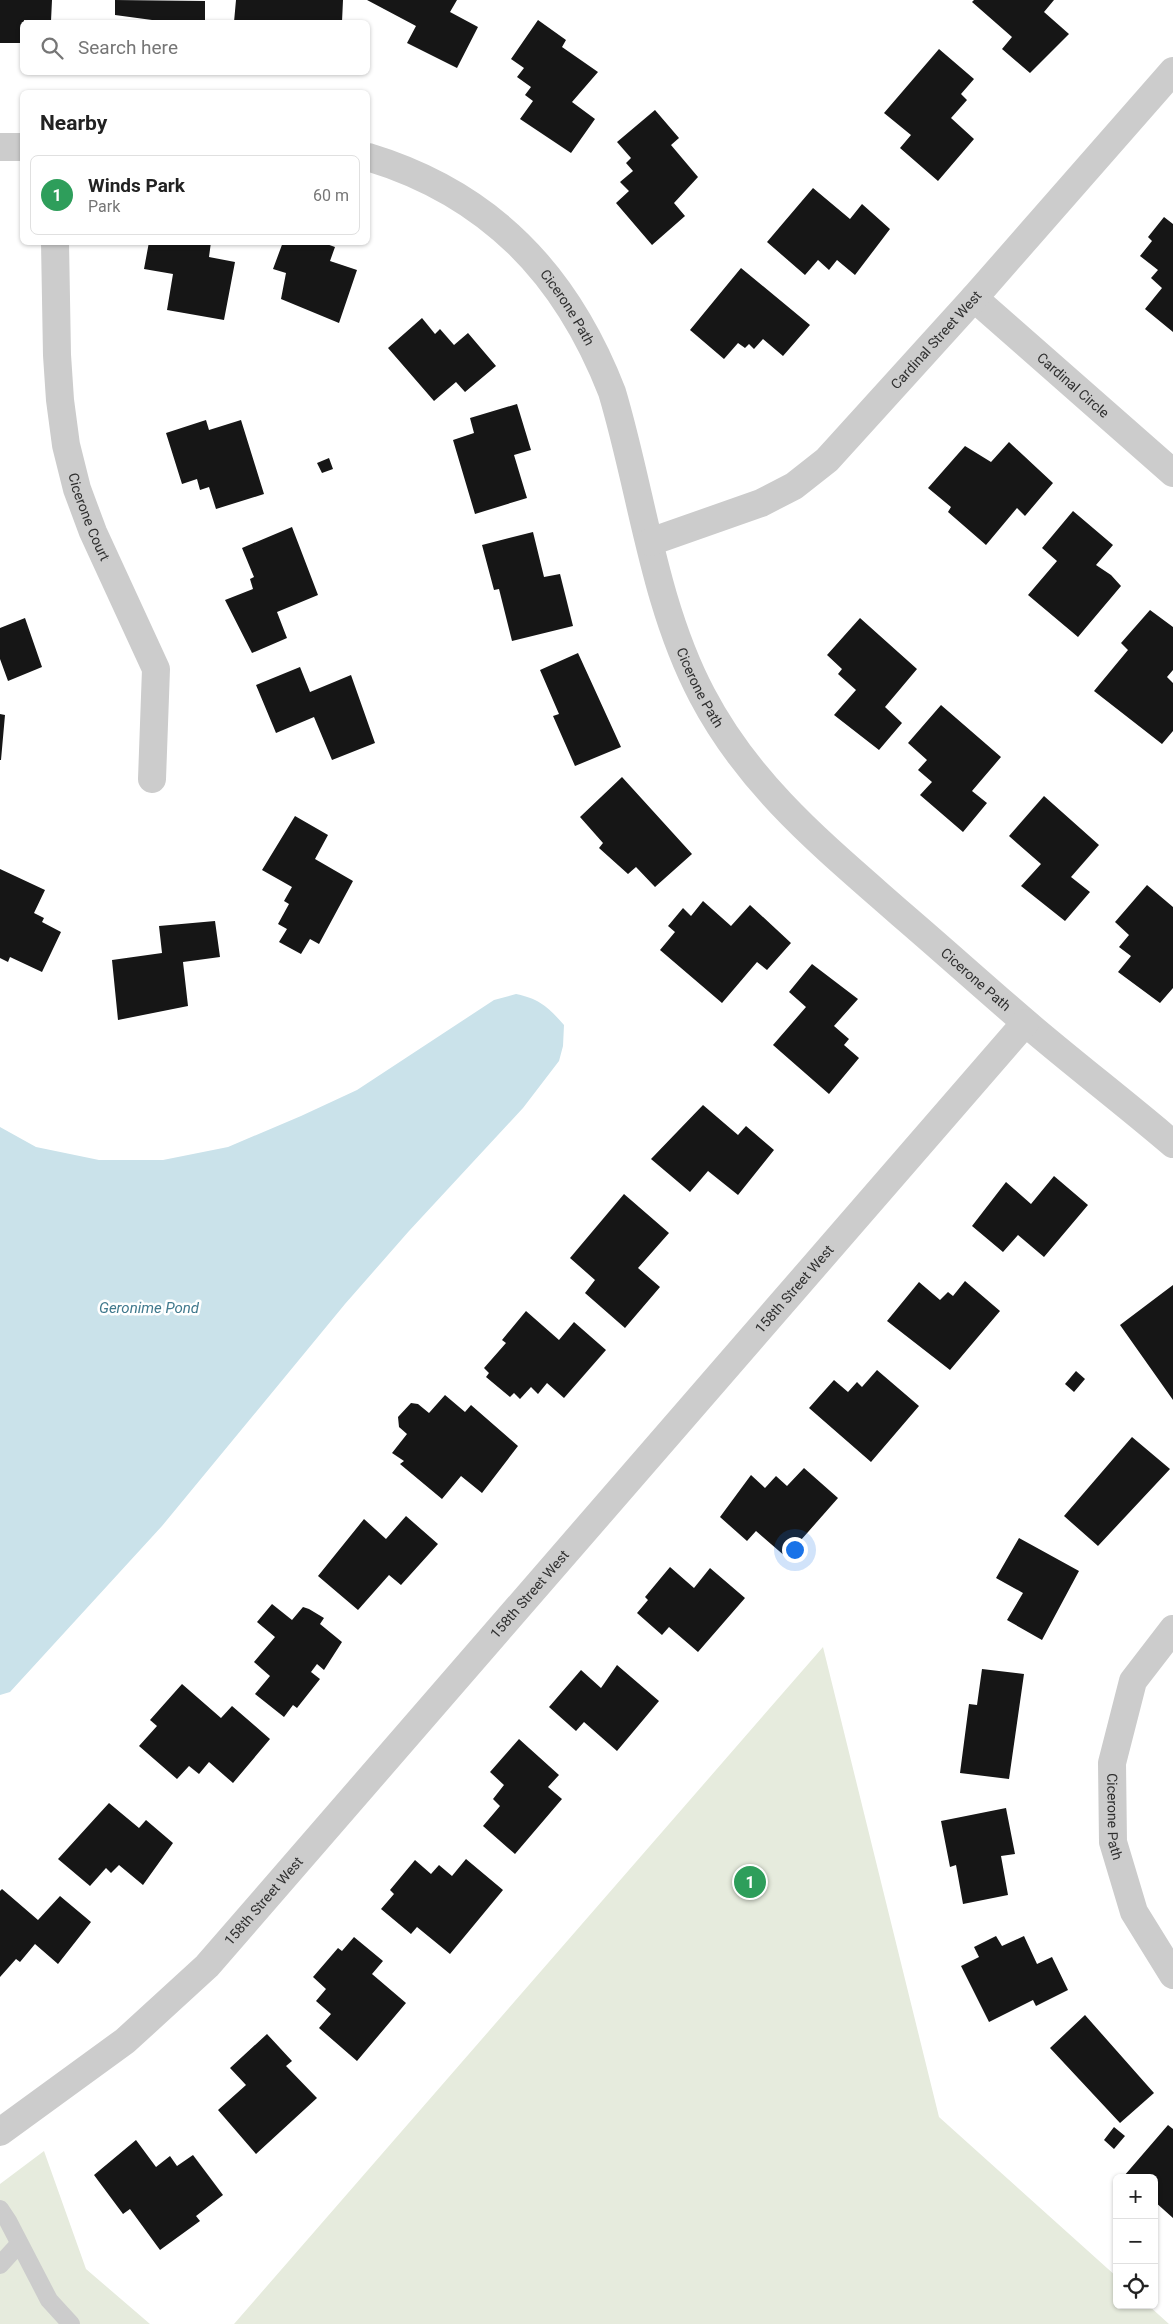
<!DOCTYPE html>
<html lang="en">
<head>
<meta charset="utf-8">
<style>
  body { margin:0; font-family:Roboto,sans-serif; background:#f6f6f6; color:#222 }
  .controls { position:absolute; right:15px; bottom:15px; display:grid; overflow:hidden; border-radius:8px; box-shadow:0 1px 4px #0004 }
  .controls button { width:45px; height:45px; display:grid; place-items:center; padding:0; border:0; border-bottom:1px solid #e0e0e0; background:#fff; color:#222; font:25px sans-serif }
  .you { position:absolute; left:794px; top:1549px; width:18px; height:18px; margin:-12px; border:4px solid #fff; border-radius:50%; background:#1a73e8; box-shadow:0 0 0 8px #1a73e833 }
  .badge { display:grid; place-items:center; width:32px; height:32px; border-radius:50%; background:#111827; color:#fff; font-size:16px; font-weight:700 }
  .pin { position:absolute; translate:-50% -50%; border:2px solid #fff; box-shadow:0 1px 5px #0006 }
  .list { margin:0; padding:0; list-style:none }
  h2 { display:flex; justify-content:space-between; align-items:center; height:65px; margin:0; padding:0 20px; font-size:21px }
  h2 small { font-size:16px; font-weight:400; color:#767676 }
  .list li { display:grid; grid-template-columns:32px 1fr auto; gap:15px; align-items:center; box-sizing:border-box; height:80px; margin:0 10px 10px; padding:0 10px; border:1px solid #e0e0e0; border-radius:8px }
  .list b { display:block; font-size:19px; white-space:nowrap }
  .list p { margin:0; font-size:16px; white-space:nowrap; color:#767676 }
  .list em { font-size:16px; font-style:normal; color:#767676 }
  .icon { flex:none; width:28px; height:28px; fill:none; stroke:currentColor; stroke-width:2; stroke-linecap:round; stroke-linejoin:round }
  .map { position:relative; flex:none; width:1173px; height:2324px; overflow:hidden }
  .search { position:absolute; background:#fff; box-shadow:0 1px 4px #0004; left:20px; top:20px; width:350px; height:55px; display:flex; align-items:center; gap:12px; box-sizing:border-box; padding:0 18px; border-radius:8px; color:#767676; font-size:19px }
  .panel { position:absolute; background:#fff; box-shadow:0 1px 4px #0004; left:20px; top:90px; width:350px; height:155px; border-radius:8px }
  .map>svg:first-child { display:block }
</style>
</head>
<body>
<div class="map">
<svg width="1173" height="2324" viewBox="0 0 1173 2324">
  <rect width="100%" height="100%" fill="#fff"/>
  <!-- green -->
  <path fill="#e6ebdd" d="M823,1647L939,2117L1117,2277V2305H1148L1169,2324H234Z
    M44,2151L86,2269L150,2324H0V2184Z"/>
  <!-- water -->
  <path fill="#cae2ea" d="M516,994C540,999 548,1007 564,1025L563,1046L559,1061L523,1108L409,1231L345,1304L162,1526L10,1692L0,1695V1127L36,1147L99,1160H163L228,1147L301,1116L357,1090L494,1000Z"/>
  <!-- building -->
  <path fill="#161616" d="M0,0H52L51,21L24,20L22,43H0Z
    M115,0L205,1V22H152V20L115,15Z
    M236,0H343L342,22L292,20V22H234Z
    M367,0H457L450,12L478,27L457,68L407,43L416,26Z
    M974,0H1054L1044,12L1069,34L1030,73L1002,49L1012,37L972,2Z
    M538,20L566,40L562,47L598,72L572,102L595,119L571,153L520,119L533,101L525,95L531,87L517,77L524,68L511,59Z
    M939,49L974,79L961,94L967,100L951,118L974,139L938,181L900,148L911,135L884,113Z
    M655,110L679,138L671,145L698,177L674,203L685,216L652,245L616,203L629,191L620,182L633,171L626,163L631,158L617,142Z
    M813,188L850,219L862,204L890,229L855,275L837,260L829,270L818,260L805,275L767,242Z
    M1164,217L1173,224V332L1145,309L1162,288L1151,278L1158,270L1140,256L1152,241L1148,237Z
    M149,242H211L209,257L235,262L224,320L167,310L173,274L144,269Z
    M283,242H321L335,247L330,261L357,270L339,323L281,299L286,273L273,269Z
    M741,268L810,325L783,356L763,339L754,349L749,344L745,348L738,343L724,359L690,330Z
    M422,318L435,334L440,329L454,345L468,333L496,366L465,392L456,382L434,401L388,348Z
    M517,404L531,450L514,455L527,498L475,514L453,440L474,433L470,418Z
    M206,420L209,430L241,420L264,494L216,509L209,487L200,490L197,479L182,484L166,433Z
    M1009,442L1053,483L1025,516L1017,508L986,545L948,512L951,507L928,488L965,446L991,462Z
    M329,458L333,469L322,473L317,463Z
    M1073,511L1113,545L1096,565L1111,575L1121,586L1078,637L1028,595L1057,561L1042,548Z
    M292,527L318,595L277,612L287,638L252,653L225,600L253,589L250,579L254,577L242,548Z
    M533,532L544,577L560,574L573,626L512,641L499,589L494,590L482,545Z
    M1150,610L1173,627V670L1167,677L1173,683V731L1162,744L1094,691L1128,650L1121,643Z
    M25,618L42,667L8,681L0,659V628Z
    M860,618L917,669L885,707L902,723L879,750L834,715L856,690L838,674L842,669L827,655Z
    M578,653L621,747L575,766L553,716L559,714L540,670Z
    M300,667L310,692L351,675L375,743L332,760L314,717L276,733L256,685Z
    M941,705L1001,757L972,791L987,803L963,832L920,795L932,782L918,770L927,760L908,743Z
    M0,714L5,715L1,760H0Z
    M622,777L692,854L655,887L636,867L628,874L599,848L603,843L580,817Z
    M1044,796L1099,845L1071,877L1090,892L1065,921L1021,886L1041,864L1009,836Z
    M295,816L328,835L315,859L353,881L319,944L310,939L301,954L279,942L287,929L278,924L289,904L284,901L292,887L262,870Z
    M0,869L45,890L34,913L44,918L42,922L61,932L42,972L10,957L8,962L0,958Z
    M1147,885L1173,907V988L1160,1003L1118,972L1131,956L1119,947L1129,935L1115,922Z
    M703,901L731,926L750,905L791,943L767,970L757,962L722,1003L660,950L675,932L668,926L683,908L691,916Z
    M215,921L220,957L183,962L188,1006L118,1020L112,960L162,953L159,926Z
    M812,964L858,999L834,1026L849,1039L844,1045L859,1058L829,1094L773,1045L806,1007L789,992Z
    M703,1105L738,1135L746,1126L774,1150L738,1195L708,1171L690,1192L651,1159Z
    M1054,1176L1088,1205L1044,1257L1018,1235L1003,1252L972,1226L1006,1182L1031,1204Z
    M624,1194L669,1233L638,1268L660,1287L625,1328L585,1293L595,1280L570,1258Z
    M965,1281L1000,1311L950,1370L887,1321L919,1282L940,1300L948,1292L953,1296Z
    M1173,1285V1400L1120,1325Z
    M526,1311L559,1340L574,1322L606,1350L564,1398L547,1383L538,1394L531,1387L520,1399L514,1393L510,1397L486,1377L489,1373L484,1368L506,1343L502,1340Z
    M877,1370L919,1406L871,1462L809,1408L834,1380L848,1392L857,1382L862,1387Z
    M1076,1371L1085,1379L1074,1392L1065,1384Z
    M445,1395L465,1412L471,1405L518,1446L482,1493L461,1476L442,1499L400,1464L404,1461L392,1453L407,1434L399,1427L398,1417L411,1403L418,1404L429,1413Z
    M1132,1437L1170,1469L1098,1546L1064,1516Z
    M804,1468L838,1498L786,1557L756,1531L747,1541L720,1517L751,1475L765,1488L776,1476L787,1486Z
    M406,1516L438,1544L401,1585L389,1575L358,1610L318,1576L364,1519L386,1539Z
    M1019,1538L1079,1571L1042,1640L1007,1620L1023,1593L996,1578Z
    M670,1567L694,1588L710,1568L745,1598L698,1652L669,1627L662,1635L637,1613L648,1600L645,1597Z
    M272,1604L292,1620L303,1607L309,1609L324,1618L320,1624L342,1642L324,1670L317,1664L311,1672L320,1679L297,1708L293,1705L284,1717L255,1694L270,1676L254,1662L275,1637L257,1622Z
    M617,1665L659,1701L617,1751L584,1722L576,1731L549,1707L581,1670L601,1688Z
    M982,1669L1024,1674L1009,1779L960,1773L969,1704L977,1705Z
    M182,1684L221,1718L232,1706L270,1739L233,1783L209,1762L199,1774L189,1766L177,1779L139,1746L157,1726L150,1720Z
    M519,1739L559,1775L548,1787L562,1799L515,1854L483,1826L500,1806L493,1799L504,1785L490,1772Z
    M109,1803L139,1828L146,1820L173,1843L143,1885L119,1865L111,1873L106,1868L90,1886L58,1859Z
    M1006,1808L1015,1854L1001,1856L1008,1895L963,1904L956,1865L950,1867L941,1821Z
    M466,1859L503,1890L450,1954L417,1927L411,1934L381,1909L394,1894L390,1890L415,1860L431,1874L439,1865L452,1876Z
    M2,1889L38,1920L60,1896L91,1922L58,1964L35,1944L20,1962L16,1959L0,1977V1891Z
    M996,1936L1002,1946L1024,1936L1037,1964L1052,1957L1068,1990L1036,2006L1033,2000L989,2022L961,1966L979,1957L974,1947Z
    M354,1937L383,1961L372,1974L406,2003L357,2061L319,2028L331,2014L316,2001L326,1989L313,1977L338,1948L342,1951Z
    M1085,2015L1154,2093L1120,2123L1050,2048Z
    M267,2034L292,2061L286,2066L317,2098L256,2154L218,2110L246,2085L230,2068Z
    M1168,2125L1173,2129V2218L1154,2201V2178H1127L1124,2176Z
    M1114,2127L1125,2136L1114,2149L1104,2140Z
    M136,2140L156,2167L170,2156L177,2166L193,2155L223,2195L196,2216L200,2221L160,2250L130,2209L123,2214L94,2175Z"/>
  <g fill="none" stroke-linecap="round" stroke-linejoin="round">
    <!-- service -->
    <path stroke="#ccc" stroke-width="18" d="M0,2209L8,2221L49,2300L71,2324
      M0,2265L19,2244"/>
    <!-- minor -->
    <g stroke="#ccc" stroke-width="28">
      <path d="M0,147H22"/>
      <path id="s1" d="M368,157C490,194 566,274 612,392C642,492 653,602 702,695C750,787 825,847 901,914C943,950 984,987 1026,1023C1074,1064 1125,1103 1173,1144"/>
      <path id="s2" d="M55,242L57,355L60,400L66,445L77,489L93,532L156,669L152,779"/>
      <path id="s3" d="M974,298L1173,473"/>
      <path id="s4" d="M650,542L761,503L794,486L827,460L974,298L1173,71"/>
      <path id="s5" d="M1173,1629L1133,1681L1112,1763L1113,1842L1134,1912L1173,1975"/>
      <path id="s6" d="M0,2132L125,2041L207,1966L1025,1023"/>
    </g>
  </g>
  <g text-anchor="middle" stroke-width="5" stroke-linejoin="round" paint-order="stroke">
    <!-- street labels -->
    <g font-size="14" fill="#2f2f2f" stroke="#fff">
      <text dy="5" stroke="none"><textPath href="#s1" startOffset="256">Cicerone Path</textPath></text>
      <text dy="5" stroke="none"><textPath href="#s4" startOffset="359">Cardinal Street West</textPath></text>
      <text dy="5" stroke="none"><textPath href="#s3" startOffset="132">Cardinal Circle</textPath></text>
      <text dy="5" stroke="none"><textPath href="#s2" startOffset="279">Cicerone Court</textPath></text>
      <text dy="5" stroke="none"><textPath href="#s1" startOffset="661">Cicerone Path</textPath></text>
      <text dy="5" stroke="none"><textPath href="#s1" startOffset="1066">Cicerone Path</textPath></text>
      <text dy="5" stroke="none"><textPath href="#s6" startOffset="1162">158th Street West</textPath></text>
      <text dy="5" stroke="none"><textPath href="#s6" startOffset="758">158th Street West</textPath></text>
      <text dy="5" stroke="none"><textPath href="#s5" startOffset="204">Cicerone Path</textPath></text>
      <text dy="5" stroke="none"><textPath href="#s6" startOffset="352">158th Street West</textPath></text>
    </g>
    <!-- water labels -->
    <g font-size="15" font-style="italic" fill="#40798d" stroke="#fff">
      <text x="149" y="1313">Geronime Pond</text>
    </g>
  </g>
</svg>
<div class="controls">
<button>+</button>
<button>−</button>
<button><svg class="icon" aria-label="locate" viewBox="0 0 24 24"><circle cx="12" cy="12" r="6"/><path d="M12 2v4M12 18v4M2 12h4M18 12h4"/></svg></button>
</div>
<div class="you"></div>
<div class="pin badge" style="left:750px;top:1882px;background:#2e9e5b">1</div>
<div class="search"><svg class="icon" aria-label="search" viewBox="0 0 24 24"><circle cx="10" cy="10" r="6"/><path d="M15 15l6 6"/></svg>Search here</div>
<section class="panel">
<h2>Nearby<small></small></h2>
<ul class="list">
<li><span class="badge" style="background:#2e9e5b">1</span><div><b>Winds Park</b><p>Park</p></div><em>60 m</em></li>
</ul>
</section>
</div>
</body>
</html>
